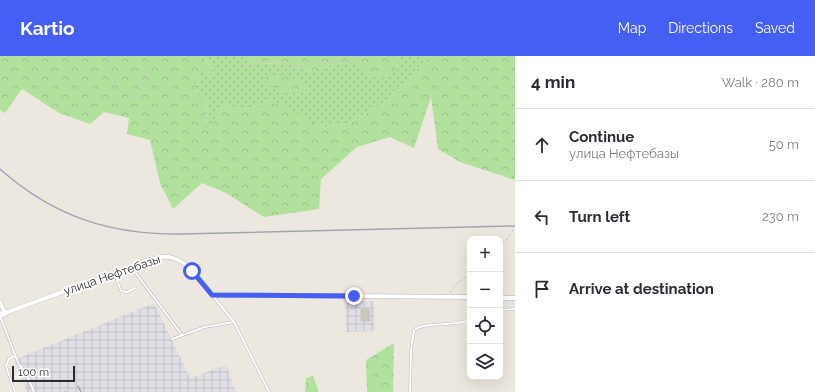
<!DOCTYPE html>
<html lang="en">
<head>
<meta charset="utf-8">
<style>
  body { margin:0; font-family:Raleway,sans-serif; background:#f2f2f3; color:#2b2b33 }
  .controls { position:absolute; right:12px; bottom:12px; display:grid; overflow:hidden; border-radius:8px; box-shadow:0 4px 16px #0002 }
  .controls button { width:36px; height:36px; display:grid; place-items:center; padding:0; border:0; border-bottom:1px solid #e1e1e2; background:#fff; color:#2b2b33; font:20px sans-serif }
  .scale { position:absolute; left:12px; bottom:10px; width:63px; box-sizing:border-box; padding-left:4px; border:2px solid #2c2c2c; border-top:0; font-size:11px; line-height:14px; white-space:nowrap; color:#2c2c2c; -webkit-text-stroke:3px #fff; paint-order:stroke }
  .stop { position:absolute; width:12px; height:12px; margin:-9px; border:3px solid #465ff3; border-radius:50%; background:#fff }
  .stop.end { background:#465ff3; border-color:#fff; box-shadow:0 1px 4px #0008 }
  .list { margin:0; padding:0; list-style:none }
  h2 { display:flex; justify-content:space-between; align-items:center; height:52px; margin:0; padding:0 16px; font-size:17px }
  h2 small { font-size:13px; font-weight:400; color:#7c7c81 }
  .list li { display:grid; grid-template-columns:26px 1fr auto; gap:12px; align-items:center; box-sizing:border-box; height:72px; padding:0 16px; border-top:1px solid #e1e1e2 }
  .list b { display:block; font-size:15px; white-space:nowrap }
  .list p { margin:0; font-size:13px; white-space:nowrap; color:#7c7c81 }
  .list em { font-size:13px; font-style:normal; color:#7c7c81 }
  .icon { flex:none; width:22px; height:22px; fill:none; stroke:currentColor; stroke-width:2; stroke-linecap:round; stroke-linejoin:round }
  .map { position:relative; flex:none; width:515px; height:336px; overflow:hidden }
  header { display:flex; align-items:center; gap:24px; box-sizing:border-box; height:56px; padding:0 20px; background:#465ff3; color:#fff }
  header strong { font-size:19px }
  nav { display:flex; gap:22px; margin-inline-start:auto; font-size:14px }
  main { display:flex }
  aside { flex:1; background:#fff }
  .map>svg:first-child { display:block }
</style>
</head>
<body>
<header>
<strong>Kartio</strong>
<nav><a>Map</a><a>Directions</a><a>Saved</a></nav>
</header>
<main>
<div class="map">
<svg width="515" height="336" viewBox="0 0 515 336">
  <defs>
    <pattern id="industrial-grid" width="8" height="8" patternUnits="userSpaceOnUse"><rect width="8" height="8" fill="#e1dfe6"/><path d="M0 4h8M4 0v8" fill="none" stroke="#c1c0c5"/></pattern>
    <pattern id="grass-dots" width="8" height="8" patternUnits="userSpaceOnUse"><rect width="8" height="8" fill="#b2e19e"/><path d="M2 2h.1M6 6h.1" fill="none" stroke="#99c188" stroke-width="1.8" stroke-linecap="round"/></pattern>
    <pattern id="forest-crowns" width="20" height="18" patternUnits="userSpaceOnUse"><rect width="20" height="18" fill="#b2e19e"/><path d="M2 6a3 3 0 1 1 6 0M12 15a3 3 0 1 1 6 0" fill="none" stroke="#99c188"/></pattern>
  </defs>
  <rect width="100%" height="100%" fill="#ede8df"/>
  <!-- industrial -->
  <path fill="url(#industrial-grid)" d="M374,245L375,275L346,276L345,246Z
    M154,247L190,322L226,309L236,336H27L14,304Z"/>
  <!-- grass -->
  <path fill="url(#grass-dots)" d="M203,0H240L253,7L288,8L308,15L353,5L396,13L400,0H424L427,3L381,49L350,67L323,71L303,62L271,43L248,53L223,49L209,74L206,72L207,42L197,40L200,15H214Z"/>
  <!-- forest -->
  <path fill="url(#forest-crowns)" d="M0,0H203L214,16L209,19L200,16L197,39L207,42L206,72L209,74L223,49L248,53L271,43L303,61L323,71L350,67L381,49L427,3L424,0H515V124L460,106L438,93L431,41L414,92L390,81L357,91L321,123L319,153L264,161L226,137L202,127L173,153L160,127L150,84L127,78L129,62L104,56L90,68L59,57L22,33L5,57L0,54Z
    M240,0H400L396,13L381,24L358,13L353,5L308,15L288,8L253,7Z
    M266,20L294,22L304,24L307,31L306,36H283L266,28Z
    M394,287L393,336H367L366,304Z
    M313,320L319,336H305L306,322Z"/>
  <!-- building -->
  <path fill="#c9c6bd" stroke="#c9c4b9" d="M361,253H369L370,265H361Z"/>
  <g fill="none" stroke-linecap="round" stroke-linejoin="round">
    <!-- lane casing -->
    <g stroke="#b2b5bf" stroke-width="3">
      <path id="lane" d="M132,212L182,279
        M115,218L121,235L127,236L135,232
        M212,239L234,266L269,336
        M500,254L515,253
        M0,260L19,309L25,315L34,336
        M172,283L205,271L234,266
        M15,336L6,310L9,303L15,300
        M410,336L411,293L414,274C427,265 454,271 470,264"/>
    </g>
    <!-- street casing -->
    <g stroke="#b2b5bf" stroke-width="5">
      <path id="street" d="M500,242H515
        M0,246L5,257L131,211C141,207 151,203 161,201C185,198 200,224 212,239L470,241"/>
    </g>
    <!-- secondary casing -->
    <g stroke="#b2b5bf" stroke-width="7">
      <path id="secondary" d="M0,259L5,257"/>
    </g>
    <!-- path -->
    <path stroke="#c8c8c8" stroke-width="1" stroke-dasharray="3 2" stroke-linecap="butt" d="M108,0L115,27L127,43L137,40L154,0
      M231,0L246,10H256L264,5H273L285,12L306,8L327,7L362,2L366,0
      M500,192L515,172
      M450,237L457,227L470,218"/>
    <!-- lane -->
    <use href="#lane" stroke="#fff" stroke-width="2"/>
    <!-- street -->
    <use href="#street" stroke="#fff" stroke-width="4"/>
    <!-- secondary -->
    <use href="#secondary" stroke="#fff" stroke-width="6"/>
    <!-- rail -->
    <path stroke="#a2a4b5" stroke-width="1.5" d="M0,113C54,161 111,179 182,178L515,170
      M78,330L81,336
      M64,336H65"/>
  </g>
  <g fill="none" stroke-linecap="round" stroke-linejoin="round">
    <!-- route -->
    <path stroke="#465ff3" stroke-width="5" d="M192,215L212,239L354,240"/>
  </g>
  <g text-anchor="middle" stroke-width="3.5" stroke-linejoin="round" paint-order="stroke">
    <!-- street labels -->
    <g font-size="12" fill="#2c2c2c" stroke="#fff">
      <text transform="translate(112 219) rotate(-19)" y="4">улица Нефтебазы</text>
    </g>
  </g>
</svg>
<div class="controls">
<button>+</button>
<button>−</button>
<button><svg class="icon" aria-label="locate" viewBox="0 0 24 24"><circle cx="12" cy="12" r="6"/><path d="M12 2v4M12 18v4M2 12h4M18 12h4"/></svg></button>
<button><svg class="icon" aria-label="layers" viewBox="0 0 24 24"><path d="M12 4l9 5-9 5-9-5zM3 14l9 5 9-5"/></svg></button>
</div>
<div class="scale">100 m</div>
<div class="stop" style="left:192px;top:215px"></div>
<div class="stop end" style="left:354px;top:240px"></div>
</div>
<aside>
<h2>4 min<small>Walk · 280 m</small></h2>
<ul class="list">
<li><svg class="icon" aria-label="ahead" viewBox="0 0 24 24"><path d="M12 20V5M6 11l6-6 6 6"/></svg><div><b>Continue</b><p>улица Нефтебазы</p></div><em>50 m</em></li>
<li><svg class="icon" aria-label="left" viewBox="0 0 24 24"><path d="M17 20v-9H6M10 6l-5 5 5 5"/></svg><div><b>Turn left</b></div><em>230 m</em></li>
<li><svg class="icon" aria-label="arrive" viewBox="0 0 24 24"><path d="M6 21V4h12l-3 4 3 4H6"/></svg><div><b>Arrive at destination</b></div></li>
</ul>
</aside>
</main>
</body>
</html>
